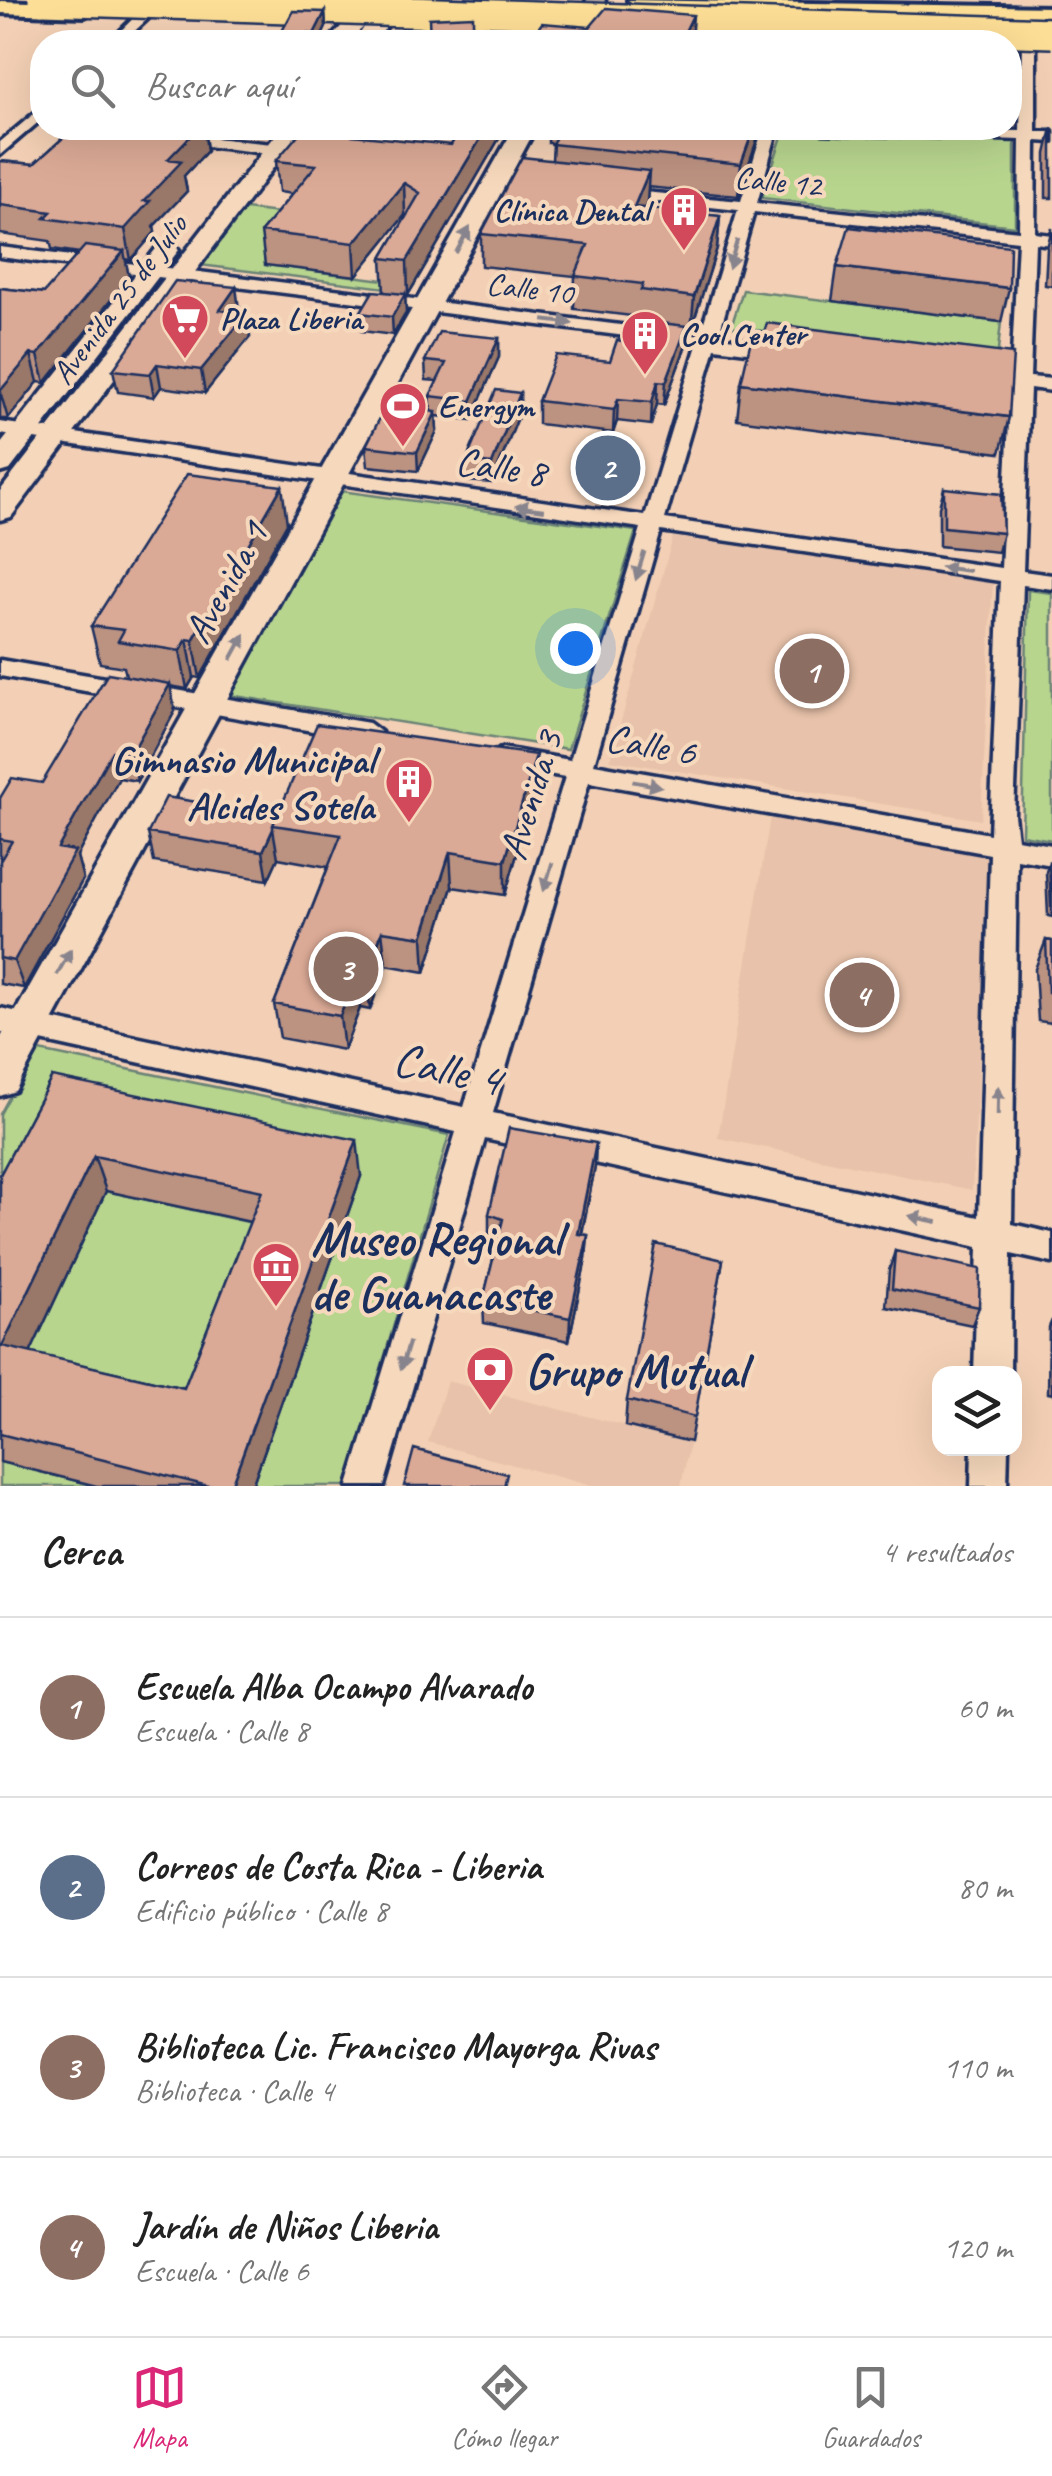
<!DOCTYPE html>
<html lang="es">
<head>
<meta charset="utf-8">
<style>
  body { margin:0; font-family:Caveat,sans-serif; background:#f2f2f2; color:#222 }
  .controls { position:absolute; right:30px; bottom:30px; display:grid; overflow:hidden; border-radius:20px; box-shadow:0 10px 40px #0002 }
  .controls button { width:90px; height:90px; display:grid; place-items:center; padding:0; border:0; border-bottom:2px solid #e0e0e0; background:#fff; color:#222; font:50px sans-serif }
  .you { position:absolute; left:575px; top:648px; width:35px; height:35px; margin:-25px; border:8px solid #fff; border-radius:50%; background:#1a73e8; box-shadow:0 0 0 15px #1a73e833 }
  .badge { display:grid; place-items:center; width:65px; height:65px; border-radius:50%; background:#db2777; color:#fff; font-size:32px; font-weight:700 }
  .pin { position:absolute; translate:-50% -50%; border:5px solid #fff; box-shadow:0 2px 10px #0006 }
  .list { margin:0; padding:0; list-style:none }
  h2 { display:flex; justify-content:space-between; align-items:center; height:130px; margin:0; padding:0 40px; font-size:42px }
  h2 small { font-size:32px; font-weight:400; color:#767676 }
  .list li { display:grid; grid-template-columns:65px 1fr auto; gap:30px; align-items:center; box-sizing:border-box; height:180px; padding:0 40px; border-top:2px solid #e0e0e0 }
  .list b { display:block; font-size:38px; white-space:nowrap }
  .list p { margin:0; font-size:32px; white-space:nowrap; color:#767676 }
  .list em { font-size:32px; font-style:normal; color:#767676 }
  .icon { flex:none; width:55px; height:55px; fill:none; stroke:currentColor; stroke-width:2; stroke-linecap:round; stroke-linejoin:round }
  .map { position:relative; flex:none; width:1052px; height:1486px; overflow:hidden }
  .search { position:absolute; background:#fff; box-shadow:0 10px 40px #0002; left:30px; right:30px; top:30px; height:110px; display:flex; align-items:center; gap:25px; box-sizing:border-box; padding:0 35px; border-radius:40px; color:#767676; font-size:38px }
  .sheet { height:850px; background:#fff }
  nav { display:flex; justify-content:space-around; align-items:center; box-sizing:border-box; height:140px; border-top:2px solid #e0e0e0; background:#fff; font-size:28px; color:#767676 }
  nav a { display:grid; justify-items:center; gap:5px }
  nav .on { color:#db2777 }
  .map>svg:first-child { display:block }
</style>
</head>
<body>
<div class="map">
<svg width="1052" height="1486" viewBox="0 0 1052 1486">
  <rect width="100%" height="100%" fill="#f3d0b5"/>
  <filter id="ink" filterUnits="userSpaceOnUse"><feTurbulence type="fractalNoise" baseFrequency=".01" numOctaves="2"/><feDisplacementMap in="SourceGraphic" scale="20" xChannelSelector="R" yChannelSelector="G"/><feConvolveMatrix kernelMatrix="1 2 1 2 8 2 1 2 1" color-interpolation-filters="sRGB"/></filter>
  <g filter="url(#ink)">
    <!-- built -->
    <path fill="#e8c2aa" d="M673,537L993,581L981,820L610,760Z
      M770,817L991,851L972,1190L718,1138Z
      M447,1381L690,1442L681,1486H592L428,1442Z"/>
    <!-- green -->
    <path fill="#b8d58e" stroke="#6a8276" stroke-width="2.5" d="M784,130L1015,140V226L762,198Z
      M245,209L304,216L266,265L415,284L410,291L200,265Z
      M743,290L1001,322L997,360L731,327Z
      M341,491L636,531L568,749L229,695Z
      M1028,590L1052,593V840L1022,835Z
      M35,1050L449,1135L347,1486H252L361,1176L65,1113L0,1236V1114Z
      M106,1191L270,1227L195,1421L18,1379Z
      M0,1462L97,1486H0Z"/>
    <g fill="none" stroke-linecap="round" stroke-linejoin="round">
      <!-- street casing -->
      <g stroke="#1b2f5e" stroke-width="7">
        <path id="street" d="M143,9L155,12L123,42H109Z
          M1029,40L1036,44V132H1052V142L1036,141L1035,233L1052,235V245L1035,243L1030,377L1052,379V391L1030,388L1023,571L1052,575V589L1023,585L1014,815L1017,839L1052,845V865L1017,859L1012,1224L1052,1233V1263L1011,1254L1010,1374H974L978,1247L485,1139L384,1486H348L456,1132L0,1032V1008L464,1107L565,777L502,766L489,757L502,748L570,760L641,528L0,434V422L645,516L697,345L0,257V247L700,335L738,210L617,197L611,195V189L741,201L763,128H778L757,203L1019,231L1020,140L823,133L815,128L1020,131L1022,44ZM754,212L1018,241L1011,375L997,380L1011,386L1001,568L665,519L715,348L779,356L788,350L779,344L718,337ZM661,531L1000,581L990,834L594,764ZM589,782L990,854L979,1217L493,1113Z
          M42,107V119L0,155V142Z
          M48,128H106L114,132C100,140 62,136 48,128Z
          M176,134L273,144L281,149L273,154L171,142V136Z
          M0,660L369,723L381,732L369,741L0,676Z
          M972,1448H1008L1007,1486H971Z"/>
      </g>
      <!-- secondary casing -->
      <g stroke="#1b2f5e" stroke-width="7">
        <path id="secondary" d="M587,0H605L581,42H563Z
          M360,15H374L387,26L374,42H354L365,26L346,42H327L347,20Z
          M281,128H303L11,517L0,520V491Z
          M514,128H536L15,1091L0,1096V1039Z
          M167,243L175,245L179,250L175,255L10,470L0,473V445L159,245Z"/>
      </g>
      <!-- primary casing -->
      <g stroke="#1b2f5e" stroke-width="8">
        <path id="primary" d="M628,0L1052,7V19L639,6Z
          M0,1L85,4L96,10L85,16L0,13Z"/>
      </g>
      <!-- street -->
      <use href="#street" fill="#f6d8bc" fill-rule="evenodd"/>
      <!-- secondary -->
      <use href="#secondary" fill="#f6d8bc" fill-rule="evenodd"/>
      <!-- primary -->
      <use href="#primary" fill="#fdde96" fill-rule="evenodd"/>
      <!-- highway-bridge casing -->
      <g stroke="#1b2f5e" stroke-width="34" stroke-linecap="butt">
        <path id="highway-bridge" d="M43,0L1052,33"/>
      </g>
      <!-- highway-bridge -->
      <use href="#highway-bridge" stroke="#fdde96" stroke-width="29"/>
    </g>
    <!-- wall -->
    <path fill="#bc9281" stroke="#1b2f5e" stroke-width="2.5" fill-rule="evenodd" d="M325,12L326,27L319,42H282L281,33Z
      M74,128H230L222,136L205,134L207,151L184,176L187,191L154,226L155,232L131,260L125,259L129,277L45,383L38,382L8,419H0V288L44,293L79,253L52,249L50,241L0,234V161L34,164Z
      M461,128H500V137L408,295L384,292L382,258L407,216L405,215L356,276L265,265L261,232L292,194L279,192L276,161L451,145Z
      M548,128H761L738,196L648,187L647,203L645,208L720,216L717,248L691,330H687L685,348L664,405L657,404L651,425L617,421L613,433L538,424V401L610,361L628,342L640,317L574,309L575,276L481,266V234L552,160L553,143H548Z
      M1052,128V198H1046V154Z
      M1052,228V286L1045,285L1047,248Z
      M837,267L1009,288L1001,322L832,301Z
      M405,294L406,313L393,335L361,331L360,313Z
      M239,309L237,313L250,337L205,393L161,387L154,397L118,392L113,370Z
      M499,338V357L471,420L436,416L437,431L418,471L368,466L366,446L431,411L430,396L438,381L426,380L425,361Z
      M741,383L1009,417L1000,453L737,419Z
      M520,393V412L492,483L467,481L466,461Z
      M944,488L1003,533L998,552L939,546V507Z
      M287,523L200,678L194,677L187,689L170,686L175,711L137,781L119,778L77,856L83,879L24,988L0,984V798L42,783L126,676L124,667L100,663L91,626Z
      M536,755V790L505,895L452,887L425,972L386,965L370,1010L360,1008L344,1050L280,1038L274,1004L328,867L278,858L268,880L154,862L148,833L277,815Z
      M1049,862L1052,863V917L1048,916L1046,872Z
      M1046,940L1052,941V1023L1038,1021L1035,969Z
      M52,1077L361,1176L252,1486H97L0,1462V1175ZM106,1191L250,1222L184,1388L30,1353Z
      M595,1167L582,1234L588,1235L586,1258L569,1341L484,1323L483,1300L498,1240L489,1237V1214Z
      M895,1251L979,1307L972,1325L886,1307L889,1270Z
      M723,1260L690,1442L625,1426L627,1400Z
      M1052,1320V1394L1048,1393L1049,1327Z"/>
    <!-- shaded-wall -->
    <path fill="#997769" stroke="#1b2f5e" stroke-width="2.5" d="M325,12L326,27L319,42H315L314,34Z
      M693,15L691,42H680Z
      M198,128H204L207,151L184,176L187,191L154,226L155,232L131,260L125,229L144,201L168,159Z
      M221,128H230L222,136Z
      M487,128H500V137L408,295L407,261Z
      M754,128H761L738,196L741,164Z
      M649,171L647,203L633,239L634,207Z
      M404,183L405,215L356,276L354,243Z
      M720,216L717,248L691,330L694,297Z
      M124,251L129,277L45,383L38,355Z
      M236,287L239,309L224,332L220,310Z
      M405,294L406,313L393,335L392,317Z
      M247,314L250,337L205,393L201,370Z
      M687,326L685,348L664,405L666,382Z
      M499,338V357L471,420V401Z
      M31,354L38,382L8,419L0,391Z
      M157,364L161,387L154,397L150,374Z
      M658,381L657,404L651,425L652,402Z
      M520,393V412L492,483V464Z
      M618,399L617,421L613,433L614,410Z
      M436,412L437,431L418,471L417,452Z
      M282,486L287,523L200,678L193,640Z
      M187,639L194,677L187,689L180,651Z
      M170,684L175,711L137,781L131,754Z
      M112,751L119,778L77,856L83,879L24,988L14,961L58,848Z
      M536,755V790L505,895V861Z
      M273,829L278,858L268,880L263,851Z
      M450,852L452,887L425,972L423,937Z
      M382,931L386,965L370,1010L367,975Z
      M356,973L360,1008L344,1050L340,1016Z
      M357,1140L361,1176L252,1486H231Z
      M596,1143L595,1167L577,1256L578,1234Z
      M94,1156L106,1191L18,1379L2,1346Z
      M588,1235L586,1258L569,1341L570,1318Z"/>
    <!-- building -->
    <path fill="#dbaa96" stroke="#1b2f5e" stroke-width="2.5" fill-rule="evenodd" d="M606,8L693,15L680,42H528L542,23L590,27Z
      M293,11L325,12L314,34L281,33Z
      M473,16V42H430L429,18Z
      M485,26L509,27L506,42H481Z
      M924,39L961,42H924Z
      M74,128H198L168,159L182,161L144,201H150L125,229L45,218L51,212L0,205V161L34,164Z
      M461,128H487L407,261L382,258L420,193L404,183L354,243L261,232L316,165L276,161L302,130L451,145Z
      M561,128H754L741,164L552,144Z
      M522,157L649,171L634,207L720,216L694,297L641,290L643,284L575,276L588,245L481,234Z
      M849,227L1010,246L1009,288L837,267Z
      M85,246L124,251L38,355L31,354L0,391V288L44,293Z
      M175,281L236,287L220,310L247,314L201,370L157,364L150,374L113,370Z
      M373,291L405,294L392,317L360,313Z
      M635,320L687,326L666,382L658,381L652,402L618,399L614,410L538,401L556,355L610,361L617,340L628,342Z
      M767,323L1013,354L1009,417L741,383L753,331L764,332Z
      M439,332L499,338L471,401L430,396L446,363L425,361Z
      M496,390L520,393L492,464L466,461Z
      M386,406L436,412L417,452L366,446Z
      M187,474L282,486L193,640L187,639L180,651L118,641L124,630L91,626Z
      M944,488L1001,494L1003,533L944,527Z
      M108,673L170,684L131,754L112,751L58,848L75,851L14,961L0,958V861L12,841L0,839V798L12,778L42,783Z
      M317,724L536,755L505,861L450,852L423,937L382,931L367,975L356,973L340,1016L274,1004L341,835L273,825Z
      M166,797L277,815L273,825V829L263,851L148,833Z
      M1049,862L1052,863V906H1051Z
      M1046,940L1052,941V992H1048Z
      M52,1077L357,1140L231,1486H208L0,1434V1175ZM94,1156L262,1191L184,1388L2,1346Z
      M509,1128L596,1143L578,1234L588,1235L570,1318L483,1300L503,1219L489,1214Z
      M656,1244L723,1260L695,1417L627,1400Z
      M895,1251L980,1269L979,1307L892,1289Z
      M414,1449L507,1474L504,1486H404Z"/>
    <!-- one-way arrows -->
    <defs><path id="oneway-solid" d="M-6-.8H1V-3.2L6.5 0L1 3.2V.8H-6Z" transform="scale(2.5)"/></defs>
    <g fill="#88848d">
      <use href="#oneway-solid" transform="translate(463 240) rotate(-61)"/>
      <use href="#oneway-solid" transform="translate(733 254) rotate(107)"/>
      <use href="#oneway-solid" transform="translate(558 322) rotate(7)"/>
      <use href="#oneway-solid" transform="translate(530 508) rotate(-172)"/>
      <use href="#oneway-solid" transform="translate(640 566) rotate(107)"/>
      <use href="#oneway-solid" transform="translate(955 569) rotate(-172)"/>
      <use href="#oneway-solid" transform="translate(238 647) rotate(-61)"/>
      <use href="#oneway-solid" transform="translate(647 784) rotate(10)"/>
      <use href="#oneway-solid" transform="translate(548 877) rotate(107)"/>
      <use href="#oneway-solid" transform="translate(64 962) rotate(-61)"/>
      <use href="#oneway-solid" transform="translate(998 1101) rotate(-89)"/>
      <use href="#oneway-solid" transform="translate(923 1219) rotate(-168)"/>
      <use href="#oneway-solid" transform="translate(405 1356) rotate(107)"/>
    </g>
  </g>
  <!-- icons -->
  <defs>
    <g id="building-pin" transform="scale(2.5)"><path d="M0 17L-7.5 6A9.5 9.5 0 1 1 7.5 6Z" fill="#d1495b" stroke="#f6d8bc"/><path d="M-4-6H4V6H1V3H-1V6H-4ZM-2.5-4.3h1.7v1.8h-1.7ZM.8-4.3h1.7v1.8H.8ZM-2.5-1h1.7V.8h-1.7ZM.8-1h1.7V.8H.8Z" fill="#fff"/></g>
    <g id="supermarket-pin" transform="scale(2.5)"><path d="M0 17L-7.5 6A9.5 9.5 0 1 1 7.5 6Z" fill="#d1495b" stroke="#f6d8bc"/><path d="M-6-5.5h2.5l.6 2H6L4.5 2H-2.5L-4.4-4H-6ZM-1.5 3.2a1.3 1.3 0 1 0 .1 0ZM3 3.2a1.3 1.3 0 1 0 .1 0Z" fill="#fff"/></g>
    <g id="stadium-pin" transform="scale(2.5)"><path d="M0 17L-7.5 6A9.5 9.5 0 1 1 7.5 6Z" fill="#d1495b" stroke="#f6d8bc"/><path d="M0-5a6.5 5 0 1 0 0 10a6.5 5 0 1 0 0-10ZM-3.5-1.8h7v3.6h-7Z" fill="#fff"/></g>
    <g id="museum-pin" transform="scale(2.5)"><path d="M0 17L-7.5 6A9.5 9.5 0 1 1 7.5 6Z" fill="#d1495b" stroke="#f6d8bc"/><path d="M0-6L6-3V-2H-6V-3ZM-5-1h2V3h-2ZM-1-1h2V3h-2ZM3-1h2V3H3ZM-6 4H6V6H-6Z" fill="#fff"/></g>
    <g id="bank-pin" transform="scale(2.5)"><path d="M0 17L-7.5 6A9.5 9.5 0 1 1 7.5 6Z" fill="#d1495b" stroke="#f6d8bc"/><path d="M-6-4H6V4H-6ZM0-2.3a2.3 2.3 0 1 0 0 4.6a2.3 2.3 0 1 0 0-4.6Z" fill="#fff"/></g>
  </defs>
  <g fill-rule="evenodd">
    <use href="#building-pin" x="684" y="210"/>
    <use href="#supermarket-pin" x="185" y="318"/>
    <use href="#building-pin" x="645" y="334"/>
    <use href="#stadium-pin" x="403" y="406"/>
    <use href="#building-pin" x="409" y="782"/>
    <use href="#museum-pin" x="276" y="1266"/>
    <use href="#bank-pin" x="490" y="1370"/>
  </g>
  <g text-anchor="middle" stroke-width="8" stroke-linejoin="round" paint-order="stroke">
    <!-- far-street labels -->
    <g font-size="32" fill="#1b2f5e" stroke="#f6d8bc">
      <text transform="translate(778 181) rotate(6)" y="11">Calle 12</text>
      <text transform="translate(530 288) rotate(7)" y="11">Calle 10</text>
      <text transform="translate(119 299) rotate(-53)" y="11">Avenida 25 de Julio</text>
    </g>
    <!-- far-poi labels -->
    <g font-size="32" font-weight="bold" fill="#1b2f5e" stroke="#f6d8bc" text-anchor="start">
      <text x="649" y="221" text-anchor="end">Clínica Dental</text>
      <text x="220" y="329">Plaza Liberia</text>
      <text x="680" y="345">Cool Center</text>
      <text x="438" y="417">Energym</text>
    </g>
    <!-- street labels -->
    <g font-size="40" fill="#1b2f5e" stroke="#f6d8bc">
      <text transform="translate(501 466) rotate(8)" y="14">Calle 8</text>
      <text transform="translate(225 582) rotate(-61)" y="14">Avenida 1</text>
      <text transform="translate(651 744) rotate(10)" y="14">Calle 6</text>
      <text transform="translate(530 795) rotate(-73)" y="14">Avenida 3</text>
    </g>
    <!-- poi labels -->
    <g font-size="40" font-weight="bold" fill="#1b2f5e" stroke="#f6d8bc" text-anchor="end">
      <text x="374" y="773">Gimnasio Municipal<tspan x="374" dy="46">Alcides Sotela</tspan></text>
    </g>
    <!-- near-street labels -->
    <g font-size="48" fill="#1b2f5e" stroke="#f6d8bc">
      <text transform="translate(448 1068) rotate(12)" y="17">Calle 4</text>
    </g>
    <!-- near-poi labels -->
    <g font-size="48" font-weight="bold" fill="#1b2f5e" stroke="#f6d8bc" text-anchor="start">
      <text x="311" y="1255">Museo Regional<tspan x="311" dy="55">de Guanacaste</tspan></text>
      <text x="525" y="1387">Grupo Mutual</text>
    </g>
  </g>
</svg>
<div class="controls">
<button><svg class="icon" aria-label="layers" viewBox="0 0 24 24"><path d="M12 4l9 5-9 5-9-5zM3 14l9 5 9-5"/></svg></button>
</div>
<div class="you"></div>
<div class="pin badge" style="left:812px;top:671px;background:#8d6e63">1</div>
<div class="pin badge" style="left:608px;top:468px;background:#5c6f8a">2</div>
<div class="pin badge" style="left:346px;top:969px;background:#8d6e63">3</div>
<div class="pin badge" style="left:862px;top:995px;background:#8d6e63">4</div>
<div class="search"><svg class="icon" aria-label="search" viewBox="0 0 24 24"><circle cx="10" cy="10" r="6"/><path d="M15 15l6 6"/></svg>Buscar aquí</div>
</div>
<section class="sheet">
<h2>Cerca<small>4 resultados</small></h2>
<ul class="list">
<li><span class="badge" style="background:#8d6e63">1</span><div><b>Escuela Alba Ocampo Alvarado</b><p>Escuela · Calle 8</p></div><em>60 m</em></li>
<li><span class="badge" style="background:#5c6f8a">2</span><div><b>Correos de Costa Rica - Liberia</b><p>Edificio público · Calle 8</p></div><em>80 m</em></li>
<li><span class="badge" style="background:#8d6e63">3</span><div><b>Biblioteca Lic. Francisco Mayorga Rivas</b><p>Biblioteca · Calle 4</p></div><em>110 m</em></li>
<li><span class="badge" style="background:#8d6e63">4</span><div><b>Jardín de Niños Liberia</b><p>Escuela · Calle 6</p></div><em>120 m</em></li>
</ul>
</section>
<nav>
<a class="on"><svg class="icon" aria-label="map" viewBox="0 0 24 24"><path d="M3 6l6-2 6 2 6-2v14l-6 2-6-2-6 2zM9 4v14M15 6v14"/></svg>Mapa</a>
<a><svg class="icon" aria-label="directions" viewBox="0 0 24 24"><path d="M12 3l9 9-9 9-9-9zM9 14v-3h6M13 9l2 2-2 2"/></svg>Cómo llegar</a>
<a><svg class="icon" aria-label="saved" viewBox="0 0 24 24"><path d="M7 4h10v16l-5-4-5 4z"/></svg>Guardados</a>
</nav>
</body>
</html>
